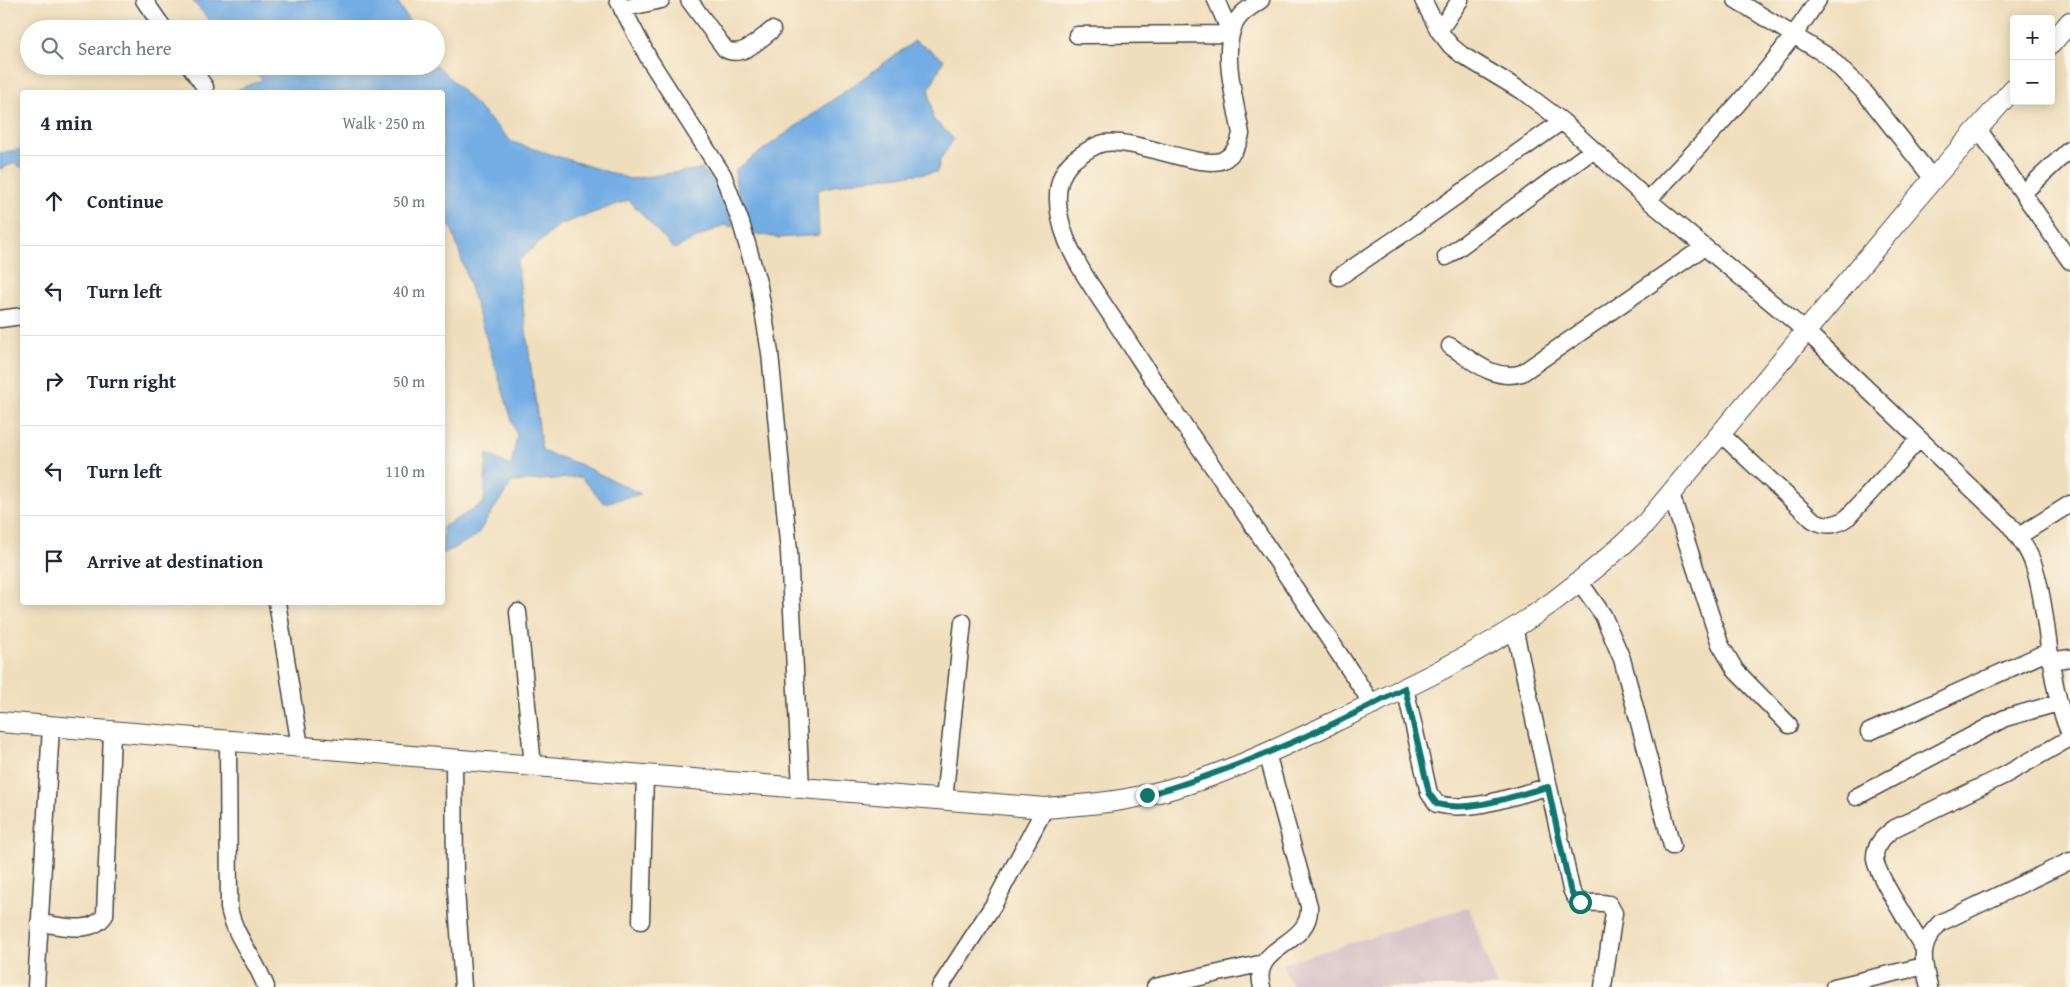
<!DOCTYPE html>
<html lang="en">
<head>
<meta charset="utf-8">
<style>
  body { margin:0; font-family:"Gentium Book Plus",serif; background:#f6f6f7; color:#1f2937 }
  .controls { position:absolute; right:15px; top:15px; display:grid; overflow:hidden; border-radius:5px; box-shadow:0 2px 12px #0003 }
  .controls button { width:45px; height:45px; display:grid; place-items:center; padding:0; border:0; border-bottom:1px solid #e0e1e3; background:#fff; color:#1f2937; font:25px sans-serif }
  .stop { position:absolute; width:15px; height:15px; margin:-11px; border:4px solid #0f766e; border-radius:50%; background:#fff }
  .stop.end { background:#0f766e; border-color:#fff; box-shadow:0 1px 5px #0008 }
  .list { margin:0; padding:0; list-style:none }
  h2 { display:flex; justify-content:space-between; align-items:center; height:65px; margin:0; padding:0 20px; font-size:21px }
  h2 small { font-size:16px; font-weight:400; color:#747a83 }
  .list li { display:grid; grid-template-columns:32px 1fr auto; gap:15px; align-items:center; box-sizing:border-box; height:90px; padding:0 20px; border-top:1px solid #e0e1e3 }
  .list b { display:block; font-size:19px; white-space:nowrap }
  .list em { font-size:16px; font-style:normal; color:#747a83 }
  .icon { flex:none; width:28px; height:28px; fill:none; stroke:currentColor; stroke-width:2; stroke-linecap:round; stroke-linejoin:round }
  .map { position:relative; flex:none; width:2070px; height:987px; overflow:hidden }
  .search { position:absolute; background:#fff; box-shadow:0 2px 12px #0003; left:20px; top:20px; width:425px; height:55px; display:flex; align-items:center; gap:12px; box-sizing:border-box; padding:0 18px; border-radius:28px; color:#747a83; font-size:19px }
  .panel { position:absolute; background:#fff; box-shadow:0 2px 12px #0003; left:20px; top:90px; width:425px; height:515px; border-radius:5px }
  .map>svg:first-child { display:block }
</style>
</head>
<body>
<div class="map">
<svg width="2070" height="987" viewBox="0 0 2070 987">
  <rect width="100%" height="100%" fill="#fcf5e5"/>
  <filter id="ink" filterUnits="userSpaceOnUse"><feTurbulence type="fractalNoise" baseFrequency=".02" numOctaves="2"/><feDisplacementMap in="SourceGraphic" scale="10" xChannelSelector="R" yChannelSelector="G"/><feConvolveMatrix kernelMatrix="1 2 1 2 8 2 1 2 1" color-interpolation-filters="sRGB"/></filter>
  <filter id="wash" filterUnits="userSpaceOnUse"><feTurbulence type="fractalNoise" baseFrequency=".0096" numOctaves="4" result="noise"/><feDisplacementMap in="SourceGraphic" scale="20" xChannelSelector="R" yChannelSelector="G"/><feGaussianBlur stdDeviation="1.12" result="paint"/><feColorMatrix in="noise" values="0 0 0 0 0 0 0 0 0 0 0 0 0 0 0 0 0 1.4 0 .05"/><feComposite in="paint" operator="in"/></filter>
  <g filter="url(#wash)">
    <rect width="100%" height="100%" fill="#efdebc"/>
    <!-- industrial -->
    <path fill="#d2bec5" d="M1469,907L1497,987H1292L1282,964Z"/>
    <!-- water -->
    <path fill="#73ade4" stroke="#4f6c88" d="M192,0H396L414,29H217Z
      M915,41L944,59L929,90L933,119L954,139L941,158L937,172L860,180L817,190L819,235L779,238L752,233L736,185L735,170Z
      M436,64L512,142L630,179L702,169L718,186L734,227L724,225L674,249L629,200L559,225L517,262L542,451L579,464L641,494L604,503L581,477L512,482L476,536L443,554V527L484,503L487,454L511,466L517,436L452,229L443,217L442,92H231L262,80L250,66H436Z
      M22,149V168L15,163L0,169V153Z"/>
  </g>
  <g filter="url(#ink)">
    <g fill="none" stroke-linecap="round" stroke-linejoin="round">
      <!-- minor casing -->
      <g stroke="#484641" stroke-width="19">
        <path id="minor" d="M144,0L164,29
          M618,0L649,59L723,175L741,223L759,286L770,353L789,552L801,788
          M689,0L725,49C741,59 759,40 772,30
          M1261,0C1254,5 1245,10 1240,16C1217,42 1236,103 1241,134C1239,144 1233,155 1223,160C1200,170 1136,138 1104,143C1094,145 1083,153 1075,159C1050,179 1057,215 1067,241C1079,270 1099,297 1116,323C1140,359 1163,396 1188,431C1251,521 1312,613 1373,705
          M1423,0L1439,31L1451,46L1462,55L1525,93L1562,121L1648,200L1807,332L2008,523C2018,536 2029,550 2034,566C2051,621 2046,680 2070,734
          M1736,0L1829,57L1866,94L1933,179
          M622,9L661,0
          M1439,31L1460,0
          M1077,35L1231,34L1216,0
          M190,66L205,87
          M1979,130L2070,261
          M2023,193L2070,149
          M1648,200C1709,137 1770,73 1818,0
          M1446,257L1593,150
          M1339,277L1413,227L1562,121
          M0,319L22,316
          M1450,346C1472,360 1494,382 1522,373L1704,247
          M1721,434L1813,520C1826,527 1836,526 1848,517L1919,439
          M1671,494L1720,644L1736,671L1789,725
          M2019,536L2070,504
          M1579,581L1603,615L1622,659L1672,846
          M277,602L300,747
          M518,612L533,766
          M1514,627L1571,889C1579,911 1592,899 1609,904L1614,913L1603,987
          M2050,661L2070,658
          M1405,688L1429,793L1437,804C1472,813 1514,795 1548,787
          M1869,732L2049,651
          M228,741L229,908C235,938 256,959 266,987
          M454,760L455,876L463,987
          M1856,797L2005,718L2058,703
          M944,800L963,622
          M641,921L645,775
          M39,923C61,925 91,936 105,915L112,732
          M1924,949C1914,932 1876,874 1875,859C1874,845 1884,836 1895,828L2005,775L2070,738
          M36,987L51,727
          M940,987L994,904L1045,808
          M1155,987L1264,963
          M1262,987C1250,944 1312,947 1309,906L1267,753
          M1834,987L1924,966
          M1929,987C1922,959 1919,944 1940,923L2070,861"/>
      </g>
      <!-- tertiary casing -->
      <g stroke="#484641" stroke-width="22">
        <path id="tertiary" d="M2051,44L2070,22
          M0,722L1045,808C1079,805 1113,803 1146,795C1211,781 1273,751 1332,723C1408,687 1486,651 1554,601C1586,577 1617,551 1646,523L1933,179L2014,88"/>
      </g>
      <!-- minor -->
      <use href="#minor" stroke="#fff" stroke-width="16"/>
      <!-- tertiary -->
      <use href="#tertiary" stroke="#fff" stroke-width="20"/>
    </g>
  </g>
  <g fill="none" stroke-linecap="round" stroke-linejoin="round" filter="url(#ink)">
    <!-- route -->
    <path stroke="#0f766e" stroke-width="6" d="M1147,795C1236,770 1323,731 1405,688L1429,793L1437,804C1472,813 1514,795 1548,787L1570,889L1574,897L1580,902"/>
  </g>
</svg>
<div class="controls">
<button>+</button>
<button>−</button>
</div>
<div class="stop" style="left:1580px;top:902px"></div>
<div class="stop end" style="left:1147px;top:795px"></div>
<div class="search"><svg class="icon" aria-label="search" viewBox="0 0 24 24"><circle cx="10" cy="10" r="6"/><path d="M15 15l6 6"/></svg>Search here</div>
<section class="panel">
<h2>4 min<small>Walk · 250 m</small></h2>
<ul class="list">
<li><svg class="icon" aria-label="ahead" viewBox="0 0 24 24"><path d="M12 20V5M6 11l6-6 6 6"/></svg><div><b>Continue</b></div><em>50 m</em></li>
<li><svg class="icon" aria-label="left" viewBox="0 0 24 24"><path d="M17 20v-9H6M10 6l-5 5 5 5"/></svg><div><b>Turn left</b></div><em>40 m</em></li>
<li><svg class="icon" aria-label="right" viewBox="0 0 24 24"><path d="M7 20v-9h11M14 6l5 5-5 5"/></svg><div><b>Turn right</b></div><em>50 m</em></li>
<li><svg class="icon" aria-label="left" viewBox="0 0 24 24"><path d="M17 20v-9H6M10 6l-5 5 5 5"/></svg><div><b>Turn left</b></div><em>110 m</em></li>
<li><svg class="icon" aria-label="arrive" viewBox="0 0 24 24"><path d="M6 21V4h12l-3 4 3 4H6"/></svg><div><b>Arrive at destination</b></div></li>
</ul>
</section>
</div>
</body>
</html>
